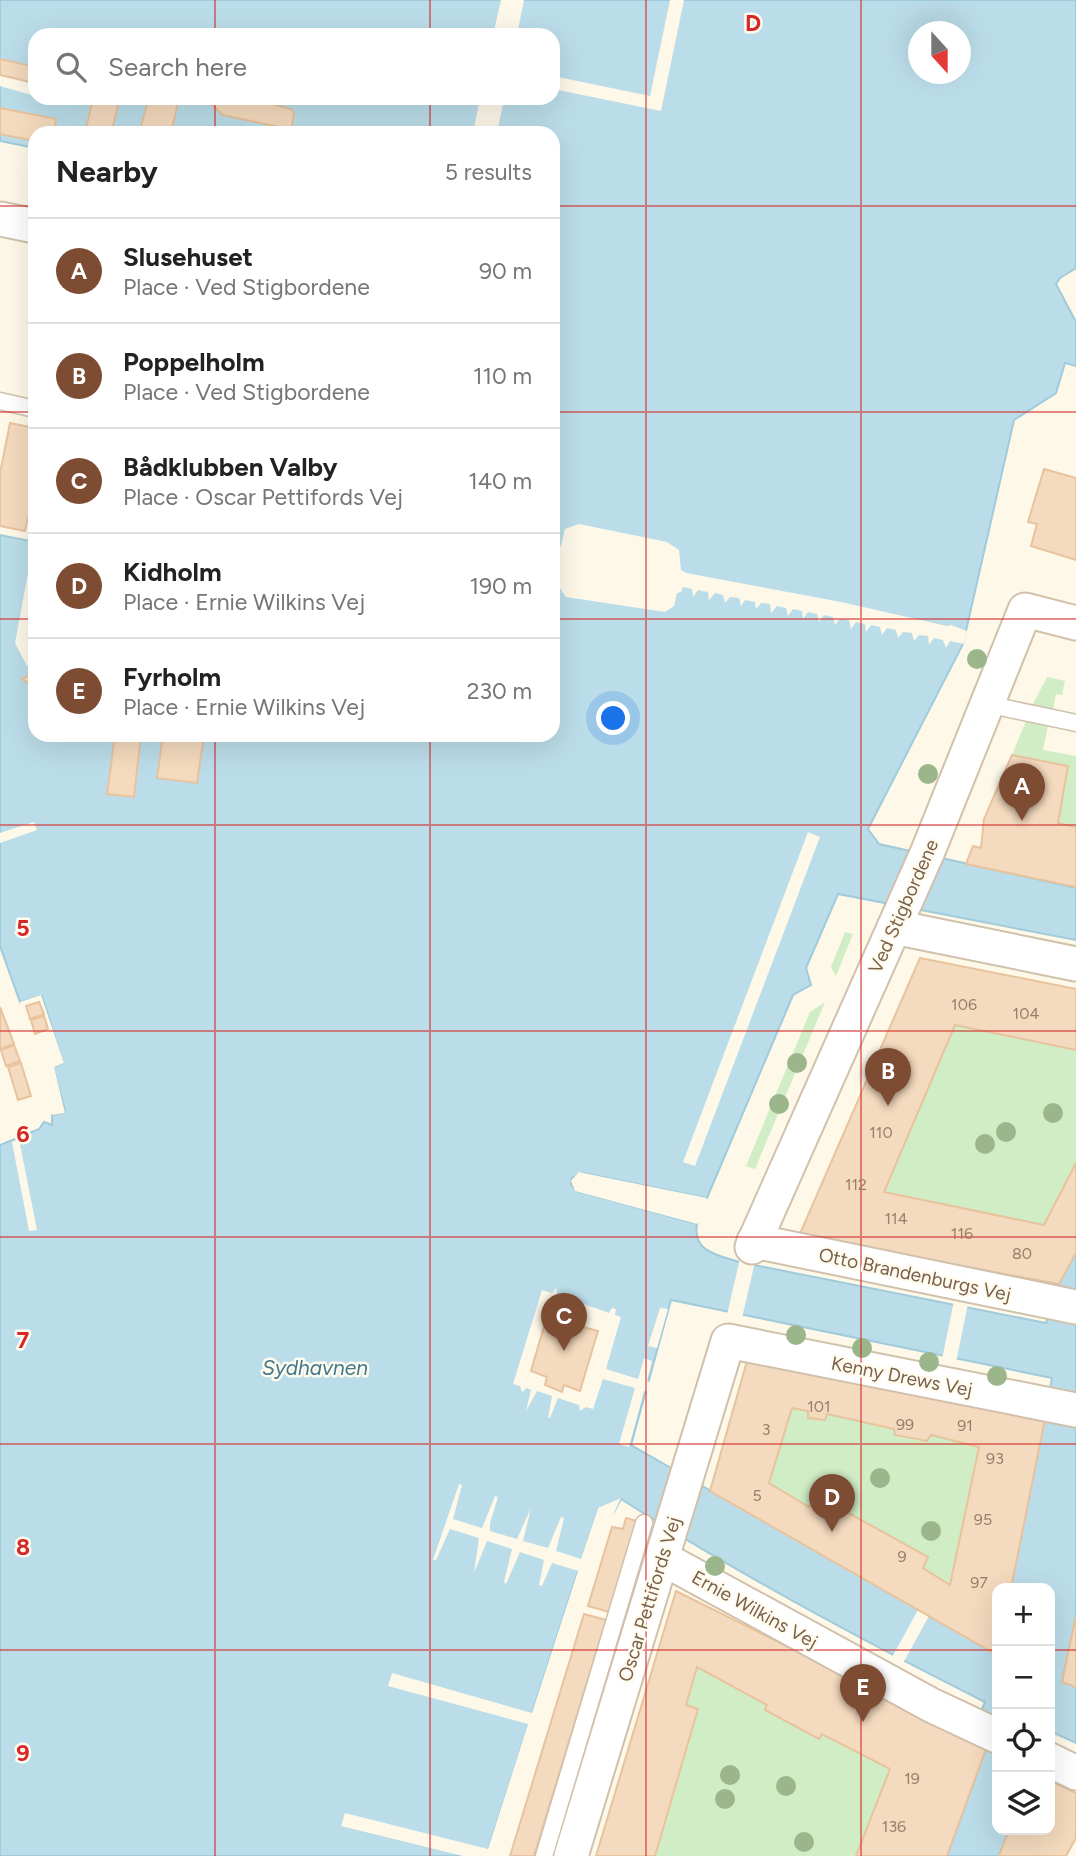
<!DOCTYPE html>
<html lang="en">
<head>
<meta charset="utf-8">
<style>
  body { margin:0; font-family:Figtree,sans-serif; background:#f6f6f6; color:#222 }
  .controls { position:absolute; right:21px; bottom:21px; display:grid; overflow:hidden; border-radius:14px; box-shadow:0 7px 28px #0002 }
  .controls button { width:63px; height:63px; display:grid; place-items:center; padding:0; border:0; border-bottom:2px solid #e0e0e0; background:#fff; color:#222; font:35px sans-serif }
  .compass { position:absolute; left:908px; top:21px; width:63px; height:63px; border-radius:50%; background:#fff; box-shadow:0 7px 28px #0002; rotate:159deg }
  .you { position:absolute; left:614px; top:719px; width:24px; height:24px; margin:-18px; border:5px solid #fff; border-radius:50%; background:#1a73e8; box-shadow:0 0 0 10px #1a73e833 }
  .badge { display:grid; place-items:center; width:46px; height:46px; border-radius:50%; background:#7d4c33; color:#fff; font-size:23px; font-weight:700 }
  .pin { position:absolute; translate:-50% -58px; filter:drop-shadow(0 2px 4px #0008) }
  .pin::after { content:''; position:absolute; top:37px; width:24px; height:21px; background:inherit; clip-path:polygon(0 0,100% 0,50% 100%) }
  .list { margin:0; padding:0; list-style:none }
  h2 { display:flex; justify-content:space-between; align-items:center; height:91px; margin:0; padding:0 28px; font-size:30px }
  h2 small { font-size:23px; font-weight:400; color:#767676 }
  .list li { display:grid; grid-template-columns:46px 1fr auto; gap:21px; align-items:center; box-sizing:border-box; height:105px; padding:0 28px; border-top:2px solid #e0e0e0 }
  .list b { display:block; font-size:26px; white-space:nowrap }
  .list p { margin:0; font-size:23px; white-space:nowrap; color:#767676 }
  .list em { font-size:23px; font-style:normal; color:#767676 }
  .icon { flex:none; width:38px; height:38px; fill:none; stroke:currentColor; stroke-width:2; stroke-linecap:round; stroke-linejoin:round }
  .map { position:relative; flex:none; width:1076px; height:1856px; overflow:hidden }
  .search { position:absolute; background:#fff; box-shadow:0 7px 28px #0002; left:28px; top:28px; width:532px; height:77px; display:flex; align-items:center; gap:18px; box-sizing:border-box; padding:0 24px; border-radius:21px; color:#767676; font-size:26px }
  .panel { position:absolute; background:#fff; box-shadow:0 7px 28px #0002; left:28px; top:126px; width:532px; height:616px; border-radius:21px }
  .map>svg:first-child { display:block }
</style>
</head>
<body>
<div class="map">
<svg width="1076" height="1856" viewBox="0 0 1076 1856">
  <rect width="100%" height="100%" fill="#fdf8e8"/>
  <!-- green -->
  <path fill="#d0edc5" d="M1047,677L1065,681L1062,695L1056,694L1053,710L1032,706Z
    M1026,721L1048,726L1043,750L1076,756V827L1058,823L1068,766L1012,755Z
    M845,932L853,934L836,976L831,967Z
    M825,1002L755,1169L746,1166L810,1012Z
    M955,1025L1076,1050V1163L1044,1225L884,1192Z
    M792,1408L808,1411V1418L825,1420L827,1414L894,1429L895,1436L927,1441L931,1435L979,1447L950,1585L923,1568L928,1557L818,1496L809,1507L769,1483Z
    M697,1667L767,1705L765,1710L819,1739L822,1734L890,1769L856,1856H655L698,1710L686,1705Z"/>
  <!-- water -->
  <path fill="#bbdde9" stroke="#a0cbdb" stroke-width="2" fill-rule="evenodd" d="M0,0H1076V268L1060,278L1056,284L1076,322V366L1065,363L1056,393L1014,420L963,644L868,829L879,844L1076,888V940L838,894L806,968L811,985L793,995L707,1198L583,1173L572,1178L571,1184L576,1191L697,1224C692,1252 718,1255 739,1262L1046,1323L1059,1284L1076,1253V1616L1062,1681L1076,1687V1743L1050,1731V1588H1011L1052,1378L671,1300L631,1445L997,1655V1830H1009L999,1856H947L987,1746L970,1738L985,1702C861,1640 738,1574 621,1499L614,1512L598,1509L486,1856H0V1145L39,1129L44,1122L52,1125V1115L64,1113L65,1110L53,1067L63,1063L42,996L20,1002L0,946V535L35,542V735H553V133H35V148L0,141ZM918,32H960V74H918ZM35,35H553V98H35Z"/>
  <!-- pier -->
  <path fill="#fdf8e8" d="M501,0H524L517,35H493Z
    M670,0H684L661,111L553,89V76L650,96Z
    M0,75L35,85V96L0,86Z
    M480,98H504L497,133H473Z
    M579,524L667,542L679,550L681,570L686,573L841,602L947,626L951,625L967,631L964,644L950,641L946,648L943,640L934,638L929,645L928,636L919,635L914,641L912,633L903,632L898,638L896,630L887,628L882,635L880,627L871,625L866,632L865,624L856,622L851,629L849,620L840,619L835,625L833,617L824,615L819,622L817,614L808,612L803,619L802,611L793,609L788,616L786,608L777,606L771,613L770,604L761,603L756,609L755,602L745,600L741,606L739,598L730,597L725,603L723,595L715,593L709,600L708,592L698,590L693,597L692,589L683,587L681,592L677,593L674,606L665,612L566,597L555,581L553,546H561L565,529Z
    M34,541L35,607L28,650L35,654V668L27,666L15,643Z
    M34,822L37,830L0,843V833Z
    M808,832L820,837L695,1166L683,1162Z
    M41,995L64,1063L54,1067L65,1113L52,1115L51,1111L62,1110L50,1067L59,1061L39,1000L21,1005L20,1002Z
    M19,1139L37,1230L29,1231L12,1142Z
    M579,1172L583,1173L707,1198L705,1201L583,1176L575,1180L577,1188L698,1221L697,1224L575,1191L571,1181Z
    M740,1258L755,1262L742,1318L727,1315Z
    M556,1288L558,1295L609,1313L612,1308L616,1309L615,1315L621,1317L606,1369L638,1379L644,1358L652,1361L647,1381L651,1383L649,1392L644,1391L629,1447L619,1444L635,1388L603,1379L593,1409L586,1407L580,1411L579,1405L558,1398L550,1418H548L552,1396L537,1391L526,1411L531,1390L527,1388L522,1392L520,1386L513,1384L542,1290L552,1293Z
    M954,1301L968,1304L956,1362L942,1359Z
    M660,1308L668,1309L657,1348L648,1346Z
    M459,1484L462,1485L453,1519L482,1528L495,1496L498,1497L490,1523V1531L517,1539L531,1508L523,1541L548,1548L561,1517L564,1518L556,1551L581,1559L598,1508L621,1498L613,1515L601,1512L489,1856H463L341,1826L345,1813L488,1849L528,1724L388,1686L392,1673L532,1713L578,1571L552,1563L542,1586L539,1585L544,1560L520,1552L506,1584L504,1582L512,1549L487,1541L474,1573L479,1538L450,1529L436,1560H433Z
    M918,1610L929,1616L902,1665L891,1659Z"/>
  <!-- building -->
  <path fill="#f4dabe" stroke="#e8c39d" stroke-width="2" fill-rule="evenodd" d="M0,59L35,67V83L0,75Z
    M93,98H120L111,133H85Z
    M149,98H179L171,133H139Z
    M216,98H247L291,109L294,113L292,126L288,129L223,115L212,105Z
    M0,108L56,119L54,133H35V141L0,134Z
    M10,423L35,428V518L28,517L25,531L0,526V473Z
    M1044,469L1076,478V560L1031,546L1037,524L1028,522Z
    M31,674H35V688L22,679Z
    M115,735H141L134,797L107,794Z
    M163,735H204L197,783L157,778Z
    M1012,755L1068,766L1058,823L1076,827V887L966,864L973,846L981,848L984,819Z
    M920,958L1076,989V1050L955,1025L884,1192L1044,1225L1076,1163V1253L1059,1284L799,1236Z
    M39,1002L44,1014L30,1019L26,1006Z
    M0,1007L14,1044L0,1049Z
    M44,1016L48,1029L35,1034L31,1020Z
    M14,1045L20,1061L6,1066L1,1050Z
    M21,1063L31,1096L18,1100L8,1067Z
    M550,1306L568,1310L565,1322L598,1331L580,1391L564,1385L562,1392L545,1385L547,1377L531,1371Z
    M747,1361L1045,1419L1011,1588H997V1655L710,1491ZM792,1408L808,1411V1418L825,1420L827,1414L894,1429L895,1435L927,1441L931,1435L979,1447L950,1585L923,1568L928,1557L818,1496L809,1507L769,1483Z
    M626,1518L637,1521L609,1612L588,1606L612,1527L623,1529Z
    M676,1591L987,1746L947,1856H856L890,1769L822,1734L819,1739L765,1710L767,1705L697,1667L686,1705L698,1709L655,1856H596Z
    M584,1614L606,1620L534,1856H510Z
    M1076,1616V1687L1062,1682Z
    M1050,1781L1076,1793V1838L1066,1856H999L1009,1830H1050Z"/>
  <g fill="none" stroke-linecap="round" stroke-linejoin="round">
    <!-- lane casing -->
    <g stroke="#d1c1ac" stroke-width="19">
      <path id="lane" d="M0,401L35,409
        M986,704L1076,723
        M544,1856L644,1523"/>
    </g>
    <!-- street casing -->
    <g stroke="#d1c1ac" stroke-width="37">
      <path id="street" d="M0,219L35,226
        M894,927L1076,964
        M754,1241L1076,1307
        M752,1247L928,851L1025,610L1076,623
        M662,1558L931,1705L997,1736
        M1050,1760L1076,1773
        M571,1856L728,1341L1076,1410"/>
    </g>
    <!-- lane -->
    <use href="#lane" stroke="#fff" stroke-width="16"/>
    <!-- street -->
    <use href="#street" stroke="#fff" stroke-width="33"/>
  </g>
  <!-- trees -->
  <g fill="#9cb68c">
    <circle cx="977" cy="659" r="10"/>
    <circle cx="928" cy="774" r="10"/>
    <circle cx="797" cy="1063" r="10"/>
    <circle cx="779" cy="1104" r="10"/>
    <circle cx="1053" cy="1113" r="10"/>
    <circle cx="1006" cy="1132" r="10"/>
    <circle cx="985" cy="1144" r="10"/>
    <circle cx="796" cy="1335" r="10"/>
    <circle cx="862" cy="1348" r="10"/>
    <circle cx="929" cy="1362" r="10"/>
    <circle cx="997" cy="1376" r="10"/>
    <circle cx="880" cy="1478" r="10"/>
    <circle cx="931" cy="1531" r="10"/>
    <circle cx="715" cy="1566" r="10"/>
    <circle cx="730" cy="1775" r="10"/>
    <circle cx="786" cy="1786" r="10"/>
    <circle cx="725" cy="1799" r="10"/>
    <circle cx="804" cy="1842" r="10"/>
  </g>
  <!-- grid -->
  <path fill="none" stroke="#d62828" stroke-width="2" stroke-opacity="0.55" d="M215,0V35M430,0V35M646,0V1856M861,0V1856M215,98V133M430,98V133M0,206H35M553,206H1076M0,412H35M553,412H1076M0,619H35M553,619H1076M215,735V1856M430,735V1856M0,825H1076M0,1031H1076M0,1237H1076M0,1444H1076M0,1650H997M1050,1650H1076"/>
  <g text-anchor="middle" stroke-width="5" stroke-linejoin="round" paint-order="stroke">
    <!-- number labels -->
    <g font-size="16" fill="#987f67">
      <text x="964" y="1010">106</text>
      <text x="1026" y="1019">104</text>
      <text x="881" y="1138">110</text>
      <text x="856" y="1190">112</text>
      <text x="896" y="1224">114</text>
      <text x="962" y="1239">116</text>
      <text x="1022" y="1259">80</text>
      <text x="819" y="1412">101</text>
      <text x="905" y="1430">99</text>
      <text x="965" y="1431">91</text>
      <text x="766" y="1435">3</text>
      <text x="995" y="1464">93</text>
      <text x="757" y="1501">5</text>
      <text x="983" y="1525">95</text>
      <text x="902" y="1562">9</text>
      <text x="979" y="1588">97</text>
      <text x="912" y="1784">19</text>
      <text x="894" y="1832">136</text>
    </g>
    <!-- street labels -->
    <g font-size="19" fill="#7a614a" stroke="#fffbef">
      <text transform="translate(903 906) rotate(-66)" y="7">Ved Stigbordene</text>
      <text transform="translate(915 1274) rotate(12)" y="7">Otto Brandenburgs Vej</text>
      <text transform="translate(902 1376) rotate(11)" y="7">Kenny Drews Vej</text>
      <text transform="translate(649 1599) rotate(-73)" y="7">Oscar Pettifords Vej</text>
      <text transform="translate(755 1609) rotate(29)" y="7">Ernie Wilkins Vej</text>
    </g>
    <!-- water labels -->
    <g font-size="21" font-style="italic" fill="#41788e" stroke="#fffbef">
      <text x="315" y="1375">Sydhavnen</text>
    </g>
  </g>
  <g font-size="23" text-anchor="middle" font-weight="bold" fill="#d62828" stroke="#fffbef" stroke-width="5" stroke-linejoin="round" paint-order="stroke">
    <text x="753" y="31">D</text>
    <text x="23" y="936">5</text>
    <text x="23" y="1142">6</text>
    <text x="23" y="1348">7</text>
    <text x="23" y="1555">8</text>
    <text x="23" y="1761">9</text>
  </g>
</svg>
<div class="controls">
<button>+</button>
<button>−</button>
<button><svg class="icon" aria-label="locate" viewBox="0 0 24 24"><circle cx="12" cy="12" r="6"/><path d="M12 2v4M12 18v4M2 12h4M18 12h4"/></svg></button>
<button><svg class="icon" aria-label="layers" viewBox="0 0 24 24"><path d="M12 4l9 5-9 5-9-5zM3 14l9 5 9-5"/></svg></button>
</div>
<svg class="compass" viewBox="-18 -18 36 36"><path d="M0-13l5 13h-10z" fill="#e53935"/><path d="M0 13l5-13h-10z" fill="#767676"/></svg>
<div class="you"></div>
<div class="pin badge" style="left:1022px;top:821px">A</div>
<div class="pin badge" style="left:888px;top:1106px">B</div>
<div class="pin badge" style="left:564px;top:1351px">C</div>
<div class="pin badge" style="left:832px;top:1532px">D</div>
<div class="pin badge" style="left:863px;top:1722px">E</div>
<div class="search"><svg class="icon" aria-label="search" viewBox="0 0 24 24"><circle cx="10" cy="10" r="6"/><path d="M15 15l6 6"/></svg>Search here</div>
<section class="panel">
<h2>Nearby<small>5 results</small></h2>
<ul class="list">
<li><span class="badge">A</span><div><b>Slusehuset</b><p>Place · Ved Stigbordene</p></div><em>90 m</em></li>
<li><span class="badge">B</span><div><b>Poppelholm</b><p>Place · Ved Stigbordene</p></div><em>110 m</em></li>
<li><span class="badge">C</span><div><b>Bådklubben Valby</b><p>Place · Oscar Pettifords Vej</p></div><em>140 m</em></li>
<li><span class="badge">D</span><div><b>Kidholm</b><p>Place · Ernie Wilkins Vej</p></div><em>190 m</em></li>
<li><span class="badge">E</span><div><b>Fyrholm</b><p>Place · Ernie Wilkins Vej</p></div><em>230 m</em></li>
</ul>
</section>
</div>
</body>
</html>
